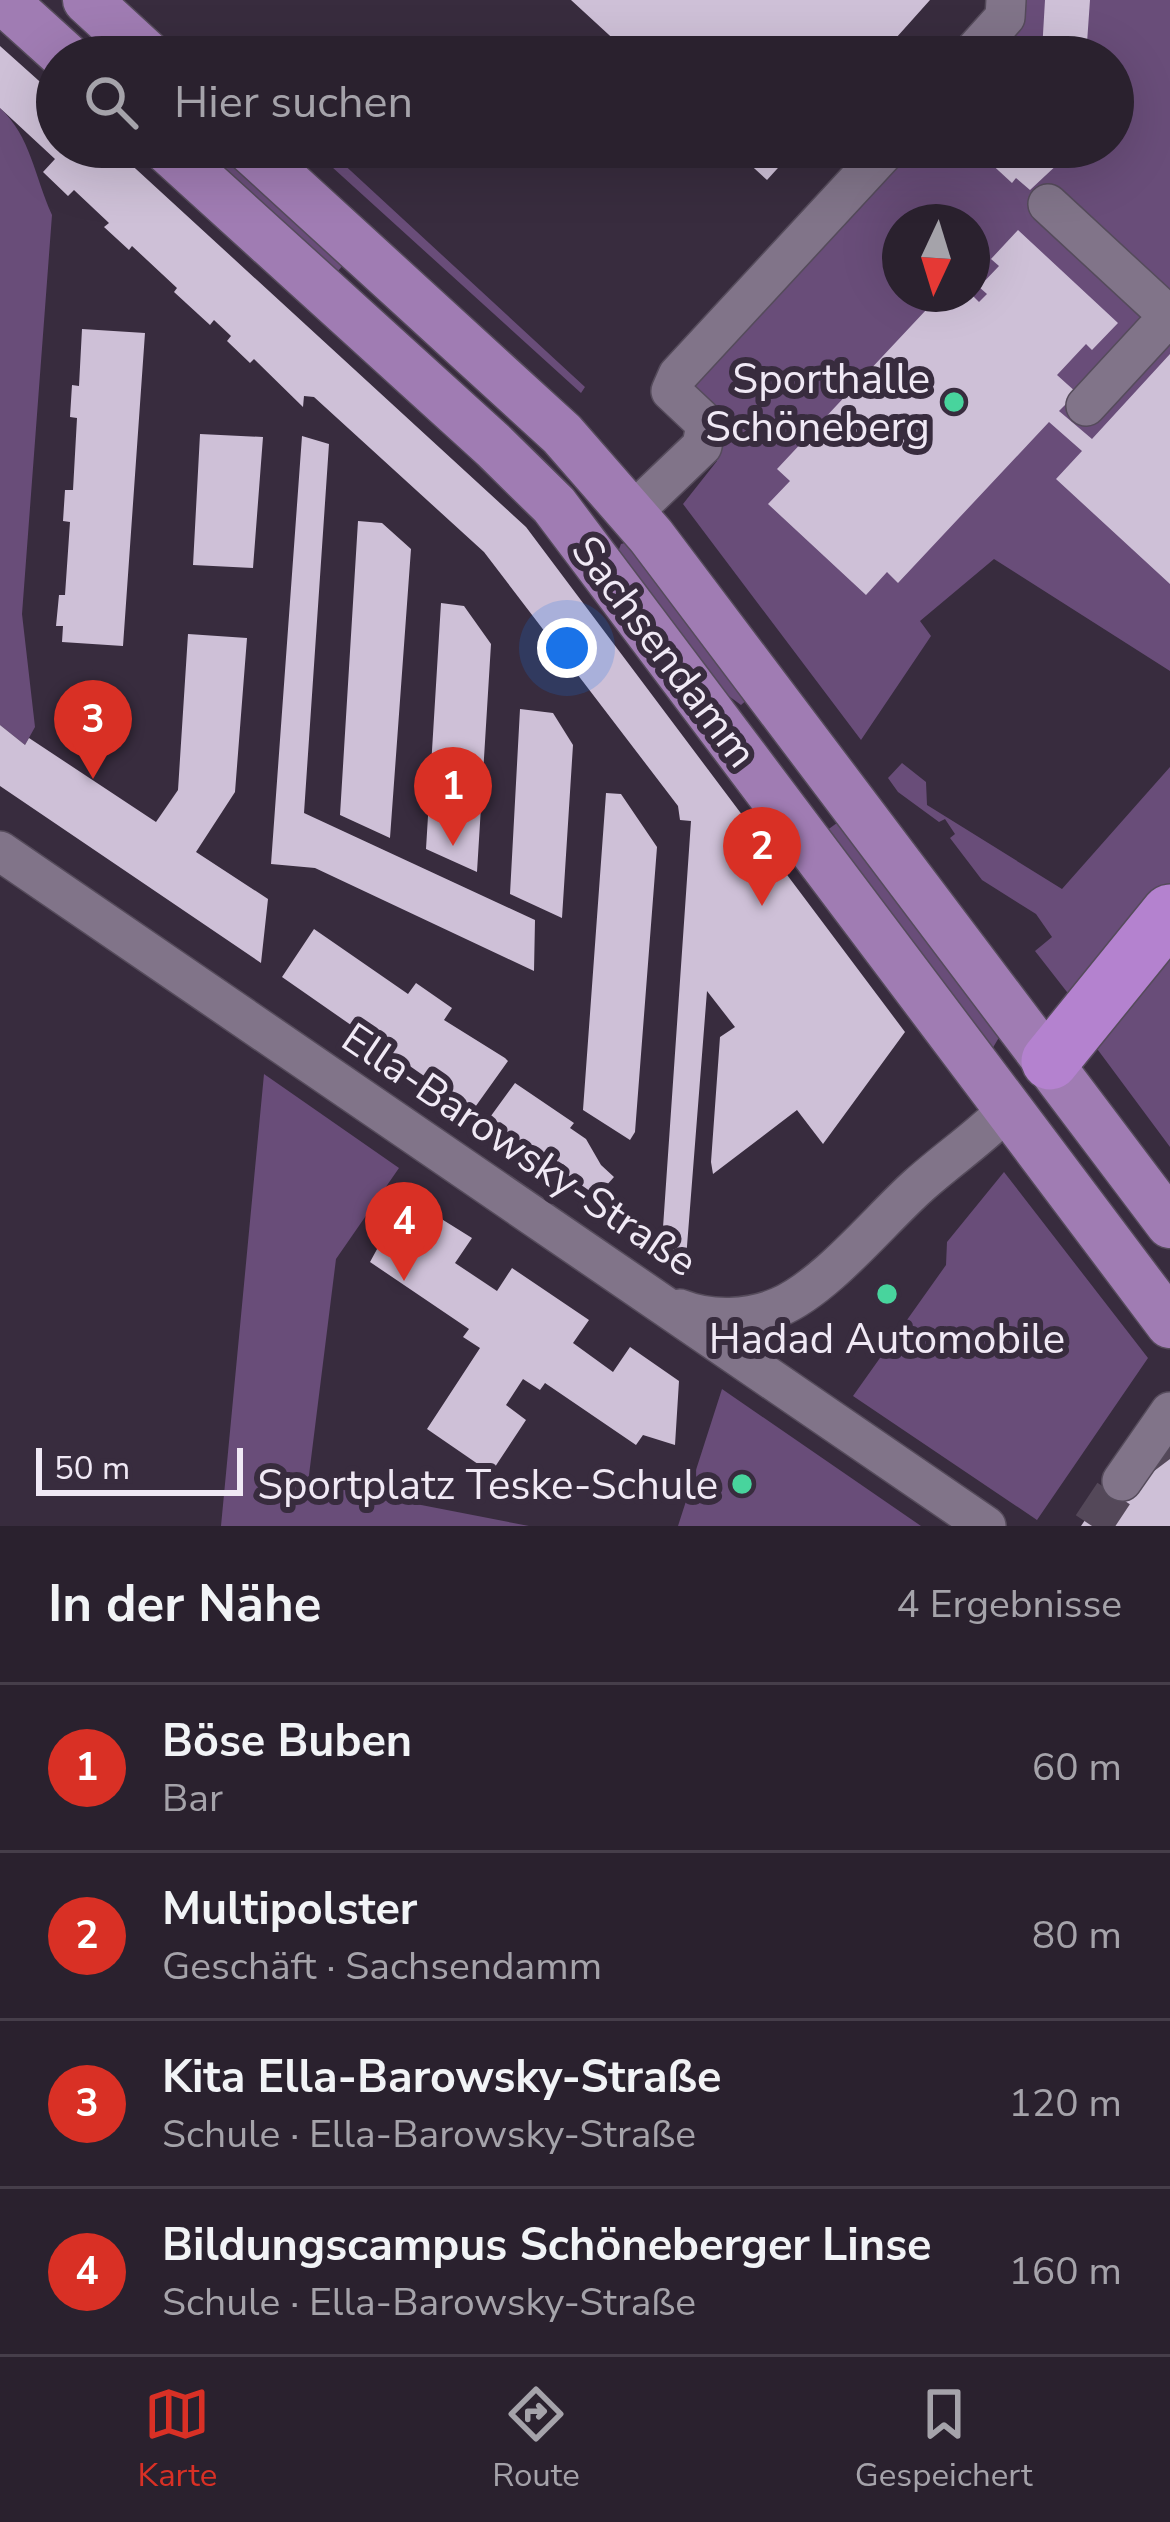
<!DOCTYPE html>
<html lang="de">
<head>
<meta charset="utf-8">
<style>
  body { margin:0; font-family:"Nunito Sans",sans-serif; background:#362e3a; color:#f1f3f6 }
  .compass { position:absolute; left:882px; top:204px; width:108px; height:108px; border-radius:50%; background:#2a212e; box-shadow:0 12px 48px #0002; rotate:184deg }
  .scale { position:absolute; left:36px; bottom:30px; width:207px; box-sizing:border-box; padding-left:12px; border:6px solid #f0e9f5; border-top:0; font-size:33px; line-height:42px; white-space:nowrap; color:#f0e9f5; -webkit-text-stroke:9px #382c3e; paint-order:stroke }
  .you { position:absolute; left:567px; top:648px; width:42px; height:42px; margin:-30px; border:9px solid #fff; border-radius:50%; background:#1a73e8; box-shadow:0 0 0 18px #1a73e833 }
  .badge { display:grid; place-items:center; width:78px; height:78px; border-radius:50%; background:#d93025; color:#fff; font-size:39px; font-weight:700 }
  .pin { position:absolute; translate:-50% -99px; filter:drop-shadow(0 3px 6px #0008) }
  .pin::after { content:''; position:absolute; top:63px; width:42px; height:36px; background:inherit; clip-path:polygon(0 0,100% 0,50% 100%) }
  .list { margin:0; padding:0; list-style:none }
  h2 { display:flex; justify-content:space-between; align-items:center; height:156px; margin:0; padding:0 48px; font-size:51px }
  h2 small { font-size:39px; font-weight:400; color:#a5a3aa }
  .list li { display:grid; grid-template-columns:78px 1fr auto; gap:36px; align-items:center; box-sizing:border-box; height:168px; padding:0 48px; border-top:3px solid #463e4a }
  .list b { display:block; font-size:45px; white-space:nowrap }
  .list p { margin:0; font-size:39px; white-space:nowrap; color:#a5a3aa }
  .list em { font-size:39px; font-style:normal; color:#a5a3aa }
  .icon { flex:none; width:66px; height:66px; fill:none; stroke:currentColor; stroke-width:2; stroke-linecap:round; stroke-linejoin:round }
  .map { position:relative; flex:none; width:1170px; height:1526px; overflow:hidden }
  .search { position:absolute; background:#2a212e; box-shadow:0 12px 48px #0002; left:36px; right:36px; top:36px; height:132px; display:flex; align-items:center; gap:30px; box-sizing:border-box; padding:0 42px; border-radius:66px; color:#a5a3aa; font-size:45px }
  .sheet { height:828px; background:#2a212e }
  nav { display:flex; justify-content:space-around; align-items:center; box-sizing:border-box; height:168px; border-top:3px solid #463e4a; background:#2a212e; font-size:33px; color:#a5a3aa }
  nav a { display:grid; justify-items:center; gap:6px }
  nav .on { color:#d93025 }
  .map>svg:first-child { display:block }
</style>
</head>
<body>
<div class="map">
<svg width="1170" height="1526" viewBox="0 0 1170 1526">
  <rect width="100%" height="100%" fill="#382c3e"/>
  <!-- green -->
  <path fill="#694d79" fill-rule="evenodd" d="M992,0H1170V671L994,559L920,621L931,636L861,740L683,504L717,461L702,446L678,375L889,147H1113V57H969ZM900,222H972V294H900Z
    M0,108C31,137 34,175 52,215L22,614L35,727L25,745L0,725Z
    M197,147H222L347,261L337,272Z
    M338,159L585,387L581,393L332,167Z
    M628,542L749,698L741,705L718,688L618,552L621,544Z
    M902,763L926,782L927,805L1062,889L1170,767V888L1074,1001L1035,951L1052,937L1036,914L982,880L950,838L955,834L945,819L939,822L898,792L888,778Z
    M841,820L1001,1034L991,1051L826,831Z
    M1170,954V1147L1095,1046Z
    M264,1074L399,1168L336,1259L308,1483L529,1526H221Z
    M1004,1172L1148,1358L1037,1520L853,1396L946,1265L947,1242Z
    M722,1389L921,1526H678Z"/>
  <!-- building -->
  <path fill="#cec0d7" d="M571,0H930L879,57H633Z
    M1045,0H1090L1086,57H1049L1050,52L1042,51Z
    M0,46L57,97V147H112L526,527L905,1032L823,1144L797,1110L713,1174L711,1162L720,1037L735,1027L707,991L686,1259L662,1242L691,821L680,820L678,806L484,552L314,397L304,396L303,407L254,359L250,363L227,341L231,336L214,320L210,325L174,292L177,288L132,246L129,250L104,227L109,223L74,190L68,196L43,172L55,159L0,108Z
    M731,147H797L767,180Z
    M939,147H1051L1049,149L1061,161L1030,190L1016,178L1012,183L973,147L957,164Z
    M1018,230L1118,323L1092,350L1086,344L1057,375L1077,393L1059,411L1092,439L1170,354V584L1056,479L1082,451L1049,422L898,583L887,572L866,595L768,504L790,481L777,469L941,294H971L979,302L987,294L979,287L999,266L991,259Z
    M82,329L145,333L123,646L62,642L63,626H56L59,595H65L70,522L63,521L65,490H73L77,418L70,417L72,385L79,386Z
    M200,434L263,437L253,568L193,565Z
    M302,436L329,444L304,813L535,920L534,971L315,868L271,864Z
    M358,521L382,523L411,549L390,838L340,815Z
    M441,603L464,606L491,644L477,872L426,849Z
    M188,634L247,638L235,792L196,852L268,899L261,963L0,786V725L25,745L29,738L156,822L178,790Z
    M520,709L553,713L573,745L562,918L510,894Z
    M606,793L621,794L657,847L635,1132L630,1140L583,1110Z
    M314,929L408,994L416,983L452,1008L444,1020L505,1058L508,1061L473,1110L282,977Z
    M515,1083L574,1123L570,1128L586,1139L601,1165L614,1177L597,1196L488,1120Z
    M411,1200L472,1238L455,1263L497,1291L512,1268L589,1320L573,1343L613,1372L630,1347L679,1381L675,1445L643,1435L636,1445L545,1383L540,1390L523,1379L506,1405L526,1420L491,1473L427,1429L480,1348L463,1337L469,1329L370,1262L394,1218L397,1221Z
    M1170,1417V1526H1081L1114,1477Z"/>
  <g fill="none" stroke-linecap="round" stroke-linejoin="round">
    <!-- minor-tunnel -->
    <path stroke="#544859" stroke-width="39" stroke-dasharray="39 20" stroke-linecap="butt" d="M1155,1439L1170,1459
      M1092,1526L1122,1481"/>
    <!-- minor casing -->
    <g stroke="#554b5b" stroke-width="42">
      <path id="minor" d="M969,57L1005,17L1006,0
        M1048,204L1169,316L1086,406
        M632,513L702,446L706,424L671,391L678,375L889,147
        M0,851L986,1526
        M680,1309C710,1321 749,1320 779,1307C826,1287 879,1221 918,1186C948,1159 981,1137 1009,1108
        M1122,1481L1170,1412"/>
    </g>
    <!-- major casing -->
    <g stroke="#554b5b" stroke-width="51">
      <path id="major" d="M3,0L66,57
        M87,0L149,57
        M165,147L494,446L554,505L1170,1324
        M248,147L562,434L651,536L1170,1224"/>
    </g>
    <!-- highway casing -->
    <g stroke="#554b5b" stroke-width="60">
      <path id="highway" d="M1050,1061L1170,913"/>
    </g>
    <!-- minor -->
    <use href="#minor" stroke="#817489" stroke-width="39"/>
    <!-- major -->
    <use href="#major" stroke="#a07cb3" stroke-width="48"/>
    <!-- highway -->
    <use href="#highway" stroke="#b482cf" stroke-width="57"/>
  </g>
  <!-- markers -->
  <g fill="#48d49d" stroke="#382c3e" stroke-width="4.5">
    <circle cx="954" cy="402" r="12"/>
    <circle cx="887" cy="1294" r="12"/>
    <circle cx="742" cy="1484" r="12"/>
  </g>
  <g text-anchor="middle" stroke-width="12" stroke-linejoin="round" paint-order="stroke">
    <!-- poi labels -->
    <g font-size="42" fill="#f0e9f5" stroke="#382c3e" text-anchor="end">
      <text x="930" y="393">Sporthalle<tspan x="930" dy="48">Schöneberg</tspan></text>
      <text x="887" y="1353" text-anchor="middle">Hadad Automobile</text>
      <text x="718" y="1499">Sportplatz Teske-Schule</text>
    </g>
    <!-- street labels -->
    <g font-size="42" fill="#f0e9f5" stroke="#382c3e">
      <text transform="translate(665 651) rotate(53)" y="15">Sachsendamm</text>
      <text transform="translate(520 1149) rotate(34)" y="15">Ella-Barowsky-Straße</text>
    </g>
  </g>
</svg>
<svg class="compass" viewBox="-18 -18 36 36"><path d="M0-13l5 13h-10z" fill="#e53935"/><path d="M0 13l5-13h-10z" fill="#a5a3aa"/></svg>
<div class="scale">50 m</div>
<div class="you"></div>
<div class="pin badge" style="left:453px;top:846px">1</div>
<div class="pin badge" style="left:762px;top:906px">2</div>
<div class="pin badge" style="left:93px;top:779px">3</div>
<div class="pin badge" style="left:404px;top:1281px">4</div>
<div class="search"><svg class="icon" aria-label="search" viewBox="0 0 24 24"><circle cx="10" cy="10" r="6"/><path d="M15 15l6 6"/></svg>Hier suchen</div>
</div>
<section class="sheet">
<h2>In der Nähe<small>4 Ergebnisse</small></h2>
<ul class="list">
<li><span class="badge">1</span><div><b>Böse Buben</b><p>Bar</p></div><em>60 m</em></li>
<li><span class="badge">2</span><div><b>Multipolster</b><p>Geschäft · Sachsendamm</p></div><em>80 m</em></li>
<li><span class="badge">3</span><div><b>Kita Ella-Barowsky-Straße</b><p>Schule · Ella-Barowsky-Straße</p></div><em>120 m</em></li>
<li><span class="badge">4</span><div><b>Bildungscampus Schöneberger Linse</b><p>Schule · Ella-Barowsky-Straße</p></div><em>160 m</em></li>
</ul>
</section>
<nav>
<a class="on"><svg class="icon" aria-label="map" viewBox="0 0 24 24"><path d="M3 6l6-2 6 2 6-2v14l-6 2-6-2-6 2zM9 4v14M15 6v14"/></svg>Karte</a>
<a><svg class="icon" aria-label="directions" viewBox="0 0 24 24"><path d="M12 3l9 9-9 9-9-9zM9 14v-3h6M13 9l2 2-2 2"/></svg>Route</a>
<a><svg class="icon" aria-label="saved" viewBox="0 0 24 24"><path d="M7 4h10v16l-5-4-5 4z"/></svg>Gespeichert</a>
</nav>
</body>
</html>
